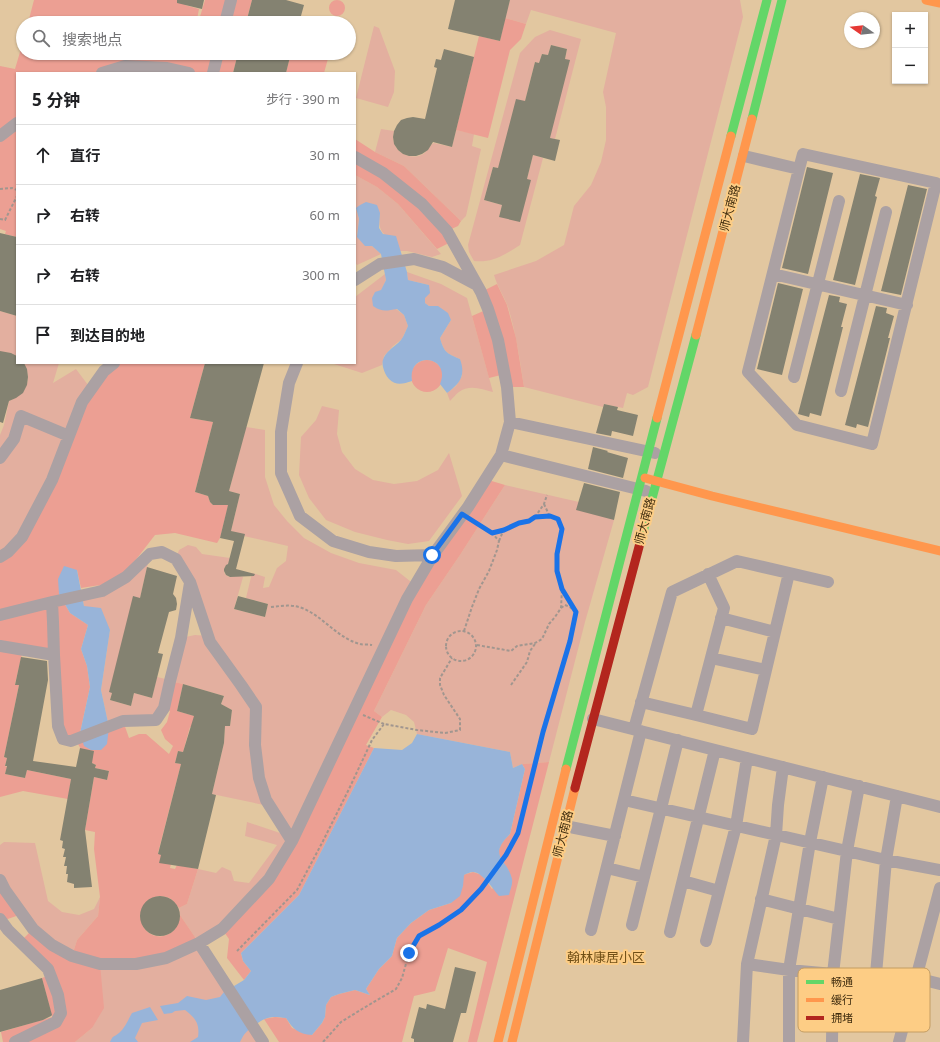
<!DOCTYPE html>
<html lang="zh">
<head>
<meta charset="utf-8">
<style>
  body { margin:0; font-family:"Noto Sans","Noto Sans SC",sans-serif; background:#f2f2f2; color:#202124 }
  .controls { position:absolute; right:12px; top:12px; display:grid; overflow:hidden; border-radius:0px; box-shadow:0 1px 3px #0004 }
  .controls button { width:36px; height:36px; display:grid; place-items:center; padding:0; border:0; border-bottom:1px solid #e0e0e0; background:#fff; color:#202124; font:20px sans-serif }
  .compass { position:absolute; left:844px; top:12px; width:36px; height:36px; border-radius:50%; background:#fff; box-shadow:0 1px 3px #0004; rotate:284deg }
  .stop { position:absolute; width:12px; height:12px; margin:-9px; border:3px solid #1a73e8; border-radius:50%; background:#fff }
  .stop.end { background:#1a73e8; border-color:#fff; box-shadow:0 1px 4px #0008 }
  .list { margin:0; padding:0; list-style:none }
  h2 { display:flex; justify-content:space-between; align-items:center; height:52px; margin:0; padding:0 16px; font-size:17px }
  h2 small { font-size:13px; font-weight:400; color:#757577 }
  .list li { display:grid; grid-template-columns:26px 1fr auto; gap:12px; align-items:center; box-sizing:border-box; height:60px; padding:0 16px; border-top:1px solid #e0e0e0 }
  .list b { display:block; font-size:15px; white-space:nowrap }
  .list em { font-size:13px; font-style:normal; color:#757577 }
  .icon { flex:none; width:22px; height:22px; fill:none; stroke:currentColor; stroke-width:2; stroke-linecap:round; stroke-linejoin:round }
  .map { position:relative; flex:none; width:940px; height:1042px; overflow:hidden }
  .search { position:absolute; background:#fff; box-shadow:0 1px 3px #0004; left:16px; top:16px; width:340px; height:44px; display:flex; align-items:center; gap:10px; box-sizing:border-box; padding:0 14px; border-radius:22px; color:#757577; font-size:15px }
  .panel { position:absolute; background:#fff; box-shadow:0 1px 3px #0004; left:16px; top:72px; width:340px; height:292px; border-radius:0px }
  .map>svg:first-child { display:block }
</style>
</head>
<body>
<div class="map">
<svg width="940" height="1042" viewBox="0 0 940 1042">
  <rect width="100%" height="100%" fill="#e2c7a0"/>
  <!-- green -->
  <path fill="#e3af9f" d="M510,0H740L743,17L648,387L633,395L627,393L623,408L604,404L603,407L524,387C520,360 516,333 508,307C504,296 497,286 494,275L536,261L564,245L574,206L591,185L601,162L606,140V107L603,92L616,33L531,10L526,24L505,18Z
    M374,26L379,28L395,71L394,92L388,107L356,98Z
    M550,30L581,39L555,139L550,138L567,49L551,45L548,55L542,54L539,63L535,62L525,101L498,168L493,167L484,200L502,205L499,217L527,179L533,155L543,158L520,245C504,255 493,263 474,261L469,252L468,245L520,53L535,37Z
    M381,129L394,131C393,135 393,139 394,143C398,155 413,160 423,154C428,151 429,145 434,143L452,147L456,130L474,134L472,146L481,149L466,216L461,221L404,166L375,152Z
    M355,175L377,187L398,204L441,254L432,257L407,251H400C399,247 397,246 394,243C381,232 378,231 380,213L356,208L359,219L357,237L372,246L381,254L357,265L355,262Z
    M407,272L441,284L467,298L493,392C482,389 469,384 459,392C456,394 453,398 450,401L447,393L456,386L462,376L460,359C446,353 444,352 440,338L451,320L438,307L429,306L425,303L424,298L429,285L408,280Z
    M385,274L386,280L381,291L396,309L404,315L408,326L402,339L393,346L384,356L382,365L362,373L334,364L355,363V297Z
    M0,311L17,316V356L10,353L0,352Z
    M24,363H59L53,383L76,369L91,389L22,537L0,557V435L4,425L9,401C26,394 33,381 24,363Z
    M322,406L339,410L337,434L342,452L355,469L373,480L394,484L417,481L438,470L449,453L462,496L429,541L408,544L387,540L355,532L326,520L309,498L299,475L301,437L316,420Z
    M246,427L265,430V477L274,505L287,521L304,538L331,553L359,563L396,570L415,585L269,879L199,943L263,1042H75L92,1028L100,964L199,943L180,915L179,908L187,904L198,869L216,873L222,867L231,871L234,881L249,883L277,845L245,836L247,822L283,834L264,805L212,794L224,743L225,726H230L232,710L221,704L224,696L183,684L170,681L156,720L109,727L101,690L110,630L84,606L82,595L150,554L140,598L110,700L131,706L134,693L152,698L157,677L170,680L181,638L195,635L208,636L176,559L179,550L188,545L196,547L202,554L230,558L228,564C219,571 227,581 237,575L243,577L234,609L265,617L268,604L246,598L252,573L265,577L263,588L269,587L277,568L286,561L288,546L244,536L231,531L240,494L229,491Z
    M505,485L579,502L614,520L585,622L549,762L522,764L513,768L510,752L417,734L414,722L406,715L391,710L382,717L374,711L426,605L460,555Z
    M4,842L35,843L48,901L62,912L79,915L94,909L100,897L98,916L77,940L72,956L52,945L0,880V845Z"/>
  <!-- forest -->
  <path fill="#ec9f93" d="M329 8a8 8 0 1 1 16 0a8 8 0 1 1-16 0Z
    M34,0H186L185,5L199,9L197,19L199,20L205,0H252L246,23H28Z
    M505,18L526,24L521,39L510,50L488,138L456,130L479,36L500,41Z
    M23,42V53H238L233,73H17V237L5,234L6,231L0,229V66L15,69Z
    M291,53H321L329,55L324,73H286Z
    M355,139L375,152L404,166L461,221L458,226L447,231L453,241L437,249L398,204L377,187L355,175Z
    M497,284L507,305L516,338L524,387H507L505,374L489,378L472,316L488,309L481,292Z
    M411 376a16 16 0 1 1 32 0a16 16 0 1 1-32 0Z
    M114,363H205L190,418L213,422L195,492L208,496L210,502L213,505H218L223,500L229,502L220,538L217,543L175,533L155,535L124,575L100,585L81,588L77,570L59,594L70,613L88,625L81,649L87,666L90,687L80,733L109,727L123,721L129,738L139,734H146L169,754L173,746L165,739L161,730L167,722L170,711L164,708L170,681L183,684L177,711L205,719L202,730L190,727L183,752L178,751L175,763L181,764L158,853L161,855L171,864L170,868L175,869L177,865L198,869L187,904L179,908C176,905 174,902 171,899C157,891 139,902 141,918C143,942 177,944 180,915L199,943L166,958L100,964L104,1008L92,1028L75,1042H3L1,1032L52,1017L42,978L55,973L22,940L33,929L72,956L77,940L98,916L100,897L94,849L95,832L85,830L94,777L107,780L109,771L95,768L96,765C87,762 80,747 75,739H63L54,655L22,654L15,684L19,685L4,757L7,758L5,766L7,767L5,774L25,778L27,770L71,779L68,799L23,791L0,797V557L22,537L82,402Z
    M485,479L505,485L460,555L426,605L374,711L382,717L366,745L374,748L299,895L241,953L243,961L251,971L244,980L227,958L229,939L222,929L269,879L407,599Z
    M549,762L477,1042H468L487,962L448,948L435,991L414,996L402,1042H279L264,1019L275,1017L286,1018L292,1028L312,1035L322,1023L325,1017L326,1005L331,997L339,994L355,990L370,995L366,989L379,969L392,956L397,938L411,923L429,910L451,903L463,886V875L473,872L482,875L492,889L509,871C506,866 502,862 500,857C496,848 504,840 510,834L525,769L522,764Z
    M0,880L22,914L2,921L0,919Z"/>
  <!-- water -->
  <path fill="#98b4d9" d="M366,202L377,205L380,213L379,228L383,234L396,236L407,272L408,280L429,285L430,293L425,298V303L429,306H438L448,313L451,320L440,338C444,352 446,353 460,359C466,376 460,383 447,393L440,384C452,355 407,350 412,381C403,384 396,386 389,379C386,376 384,371 383,367C380,354 394,348 401,340C404,336 406,330 408,326L404,315L397,309C386,311 382,312 373,306L372,298L375,292L381,290L386,280L381,254L372,246H365L357,237L359,219L356,208L360,205Z
    M64,566L77,570L84,606L101,608L110,630L101,690L109,727L107,744L101,750H91L84,746L80,733L90,687L87,666L81,649L88,625L70,613L59,594L58,579Z
    M417,734L505,751L510,752L513,768L522,764L525,769L510,834C487,857 507,858 512,879C513,884 510,890 509,895L499,896C493,889 482,872 473,872C470,872 466,874 464,875L463,886L460,896L451,903L429,910L411,923L397,938L392,956L379,969L366,989L370,995L355,990L339,994L331,997L326,1005L325,1017L322,1023L312,1035C298,1034 293,1029 286,1018C272,1016 267,1016 255,1025C246,1032 245,1032 240,1042H190L198,1037C200,1023 195,1018 185,1010L175,1011L172,1013L164,1014L160,1006L178,1003L187,996L206,1000L220,997L224,992L244,980L251,971L243,961L241,953L299,895L374,748L402,750L412,743Z
    M150,1007L158,1020L142,1023L135,1038L138,1042H110C114,1034 113,1038 119,1033C125,1028 128,1020 132,1013Z"/>
  <!-- building -->
  <path fill="#848271" d="M177,0H204L202,9L177,3Z
    M252,0H286L304,5L299,23H246Z
    M455,0H510L500,41L448,29Z
    M551,45L567,49L565,59L570,60L550,138L560,140L555,161L533,155L527,179L531,180L520,222L499,217L502,205L484,200L493,167L498,168L516,99L525,101L535,62L539,63L542,54L548,55Z
    M444,49L474,57L452,147L433,142L428,150L422,154L416,156H409L403,154L398,150L394,144L393,137L394,131L397,125L401,120L407,118L413,117L425,119L437,68L434,67L436,59L441,60Z
    M238,53H291L286,73H233Z
    M807,167L833,173L808,274L782,268Z
    M860,174L880,178L875,196L877,197L855,285L833,280Z
    M908,185L927,189L901,295L881,291Z
    M0,233L17,237V316L0,311Z
    M778,283L803,289L782,375L757,369Z
    M829,295L840,297L839,302L847,304L841,327H843L821,416L810,413L809,417L798,414Z
    M876,306L887,308L886,313L894,316L888,338H890L868,427L857,424L856,428L845,425Z
    M0,351L11,353L17,356V363H24L27,369L28,377L27,385L23,393L16,398L9,401L3,423L0,422Z
    M205,363H264L229,491L240,494L231,531L245,534L236,569L255,574L254,576L230,577L226,575L224,571V569L226,565L228,564L234,541L220,538L228,505H213L210,502L208,496L195,492L213,422L190,418Z
    M604,404L618,407L617,410L638,415L633,436L612,431L611,436L596,433Z
    M593,447L608,451L607,452L628,458L623,478L588,469Z
    M584,483L620,492L614,520L576,510Z
    M147,567L177,576L173,594L176,598L177,604L176,610L169,612L158,653L163,654L152,698L134,693L131,706L110,700L112,693L109,692L133,596L140,598Z
    M238,596L268,604L265,617L234,609Z
    M21,657L47,661L48,680L33,761L76,767L80,748L94,751L92,763L96,765L95,768L109,771L107,780L94,777L85,830L92,887L74,888V884L67,882L68,874H66L67,866H64L66,857H63L65,849L62,848L63,841L60,840L71,779L27,770L25,778L5,774L7,766H5L7,758L4,757L19,685H15Z
    M183,684L224,696L221,704L232,710L230,726H225L224,743L212,794L216,795L198,869L159,863L161,855L158,854L181,764L175,763L178,751L183,752L194,716L177,711Z
    M140 916a20 20 0 1 1 40 0a20 20 0 1 1-40 0Z
    M455,967L476,972L466,1013H461L453,1042H414V1039L411,1038L419,1007L426,1009L427,1004L445,1009Z
    M42,978L52,1015L51,1016L43,1020L0,1032V990Z"/>
  <g fill="none" stroke-linecap="round" stroke-linejoin="round">
    <!-- path -->
    <path stroke="#a1968f" stroke-width="2" stroke-dasharray="3 2" stroke-linecap="butt" d="M0,189L12,188L17,190
      M0,219L5,220L17,196
      M544,504L550,517
      M535,517L544,504L547,495
      M499,541L504,529
      M271,607C281,606 291,604 302,608C323,616 337,638 360,644C363,645 368,644 372,645
      M561,608L565,605L570,607L573,610
      M446 646a15 15 0 1 1 30 0a15 15 0 1 1-30 0Z
      M464,631L472,607L479,589L489,571L497,550L499,541L492,533L472,520
      M477,645L511,651L517,646L535,643L542,639L549,624L555,617L561,608L562,589L557,571V554L562,529L558,519L550,517H535L529,521L519,523L504,529L492,533
      M511,685L527,662L530,651L535,644
      M363,715L384,724
      M237,951L297,890L323,841L349,789L372,740L384,724L417,730L445,733L460,730V719L444,695L440,685V678L452,658
      M323,1042L341,1022L362,1009L396,989L402,978L409,953L419,936L439,925L461,910L481,889L506,855L518,833L543,732L570,641L576,612L562,589"/>
    <!-- street -->
    <path stroke="#aba1a3" stroke-width="12" d="M225,23L231,0
      M102,73L125,66L167,68L189,73
      M213,73L218,53
      M0,136L17,123
      M744,156L799,169L803,154L936,183L872,444L797,425L748,372L799,169
      M773,274L907,305
      M355,280L380,264L414,259L443,267L475,284
      M297,363L289,383L281,432V473L300,516L333,541L369,552L396,556L433,555
      M794,377L839,201
      M841,391L886,212
      M510,422L655,453
      M501,455L646,491
      M0,458L14,439L21,416L69,436
      M0,557L8,552L22,537L52,480L82,402L104,371L114,363
      M52,602L53,622L54,655
      M0,615L52,602L102,591L126,577L150,554L162,552L176,559L190,582L210,642L241,685L256,707L255,745L259,778L266,800L292,841
      M721,618L775,632
      M0,646L54,655L58,726L63,739L71,741L123,721L156,720L164,708L170,681L181,638L190,583
      M711,658L766,670
      M641,702L696,715L752,729L789,573
      M696,715L724,608L708,574
      M593,719L940,807
      M634,729L672,592L737,561L828,582
      M624,800L886,860L940,870
      M565,826L615,836
      M607,868L644,877
      M0,880L5,890L33,929L52,945L72,956L100,964H136L166,958L199,943L222,929L269,879L292,841L407,599L433,555L468,507L501,455L510,422L507,387L498,340L488,309L481,292L447,231L422,204L383,173L355,157
      M683,881L719,891
      M761,899L839,919
      M0,919L8,930L48,969L58,995L61,1013L56,1022L15,1042
      M632,925L678,740
      M591,930L641,731
      M670,932L715,750
      M706,941L736,826L747,758
      M199,943L263,1042
      M747,964L789,970L833,974H876L916,978L940,984
      M876,974L886,860L897,796
      M743,1042L747,964L776,835L778,805L783,767
      M789,1042V970L810,842L823,777
      M832,1042L833,974L847,851L859,786
      M899,1042L940,888"/>
    <!-- fast -->
    <path stroke="#63d668" stroke-width="9" d="M752,119L782,0
      M731,136L767,0
      M640,543L696,335
      M566,769L657,418"/>
    <!-- slow -->
    <path stroke="#ff974d" stroke-width="9" d="M926,0L940,3
      M696,335L752,119
      M657,418L731,136
      M645,478L712,496L940,551
      M498,1042L566,769
      M512,1042L575,788"/>
    <!-- jam -->
    <path stroke="#b3261e" stroke-width="9" d="M575,788L640,543"/>
  </g>
  <g fill="none" stroke-linecap="round" stroke-linejoin="round">
    <!-- route -->
    <path stroke="#1a73e8" stroke-width="5" d="M409,953L419,936L439,925L461,910L481,889L506,855L518,833L543,732L570,641L576,612L562,589L557,571V554L562,529L558,519L550,516L535,517L529,521L519,523L504,530L492,533L462,514L432,555"/>
  </g>
  <g text-anchor="middle" stroke-width="4" stroke-linejoin="round" paint-order="stroke">
    <!-- street labels -->
    <g font-size="12" fill="#402d0f" stroke="#fdcd85">
      <text transform="translate(730 208) rotate(-75)" y="4">师大南路</text>
      <text transform="translate(645 521) rotate(-75)" y="4">师大南路</text>
      <text transform="translate(563 834) rotate(-76)" y="4">师大南路</text>
    </g>
    <!-- neighbourhood labels -->
    <g font-size="13" fill="#704f16" stroke="#fdcd85">
      <text x="606" y="962">翰林康居小区</text>
    </g>
  </g>
  <!-- legend -->
  <rect x="798" y="968" width="132" height="64" rx="6" fill="#fdcd85" stroke="#c49d62" stroke-width="1"/>
  <rect x="806" y="980" width="18" height="4" fill="#63d668"/>
  <rect x="806" y="998" width="18" height="4" fill="#ff974d"/>
  <rect x="806" y="1016" width="18" height="4" fill="#b3261e"/>
  <g font-size="11" fill="#402d0f">
    <text x="831" y="986">畅通</text>
    <text x="831" y="1004">缓行</text>
    <text x="831" y="1022">拥堵</text>
  </g>
</svg>
<div class="controls">
<button>+</button>
<button>−</button>
</div>
<svg class="compass" viewBox="-18 -18 36 36"><path d="M0-13l5 13h-10z" fill="#e53935"/><path d="M0 13l5-13h-10z" fill="#757577"/></svg>
<div class="stop" style="left:432px;top:555px"></div>
<div class="stop end" style="left:409px;top:953px"></div>
<div class="search"><svg class="icon" aria-label="search" viewBox="0 0 24 24"><circle cx="10" cy="10" r="6"/><path d="M15 15l6 6"/></svg>搜索地点</div>
<section class="panel">
<h2>5 分钟<small>步行 · 390 m</small></h2>
<ul class="list">
<li><svg class="icon" aria-label="ahead" viewBox="0 0 24 24"><path d="M12 20V5M6 11l6-6 6 6"/></svg><div><b>直行</b></div><em>30 m</em></li>
<li><svg class="icon" aria-label="right" viewBox="0 0 24 24"><path d="M7 20v-9h11M14 6l5 5-5 5"/></svg><div><b>右转</b></div><em>60 m</em></li>
<li><svg class="icon" aria-label="right" viewBox="0 0 24 24"><path d="M7 20v-9h11M14 6l5 5-5 5"/></svg><div><b>右转</b></div><em>300 m</em></li>
<li><svg class="icon" aria-label="arrive" viewBox="0 0 24 24"><path d="M6 21V4h12l-3 4 3 4H6"/></svg><div><b>到达目的地</b></div></li>
</ul>
</section>
</div>
</body>
</html>
